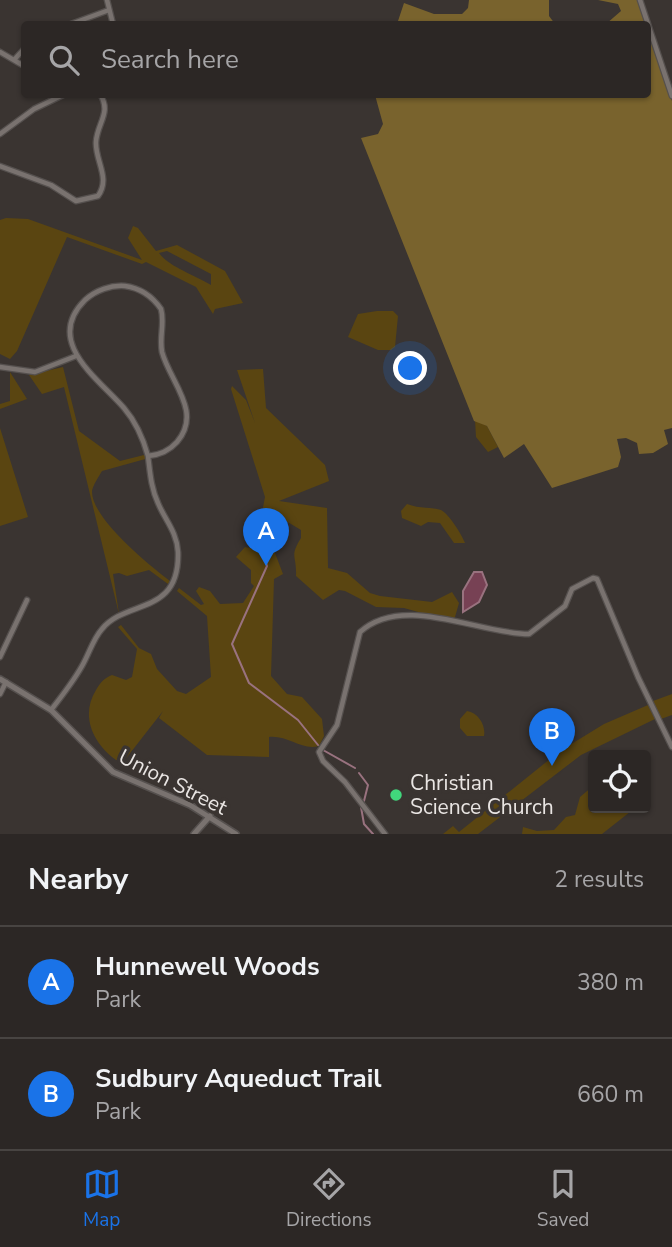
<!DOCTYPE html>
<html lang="en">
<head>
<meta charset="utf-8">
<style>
  body { margin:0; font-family:"Nunito Sans",sans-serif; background:#383332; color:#f1f3f6 }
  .controls { position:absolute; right:21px; bottom:21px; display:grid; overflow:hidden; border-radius:7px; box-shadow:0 2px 5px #0004 }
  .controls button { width:63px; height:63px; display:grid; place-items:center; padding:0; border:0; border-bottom:2px solid #484442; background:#2c2725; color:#f1f3f6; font:35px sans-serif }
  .you { position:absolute; left:411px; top:369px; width:24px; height:24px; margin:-18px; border:5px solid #fff; border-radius:50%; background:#1a73e8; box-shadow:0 0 0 10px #1a73e833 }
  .badge { display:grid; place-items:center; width:46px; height:46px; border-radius:50%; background:#1a73e8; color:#fff; font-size:23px; font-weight:700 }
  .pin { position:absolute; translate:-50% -58px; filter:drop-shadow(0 2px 4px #0008) }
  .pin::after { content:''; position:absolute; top:37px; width:24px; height:21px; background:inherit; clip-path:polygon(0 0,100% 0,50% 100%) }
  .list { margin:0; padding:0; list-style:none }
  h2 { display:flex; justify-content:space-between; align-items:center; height:91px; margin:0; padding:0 28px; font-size:30px }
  h2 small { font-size:23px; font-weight:400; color:#a6a5a7 }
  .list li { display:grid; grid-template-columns:46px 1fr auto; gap:21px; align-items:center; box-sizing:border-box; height:112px; padding:0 28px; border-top:2px solid #484442 }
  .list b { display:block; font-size:26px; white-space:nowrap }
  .list p { margin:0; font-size:23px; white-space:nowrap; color:#a6a5a7 }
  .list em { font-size:23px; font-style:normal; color:#a6a5a7 }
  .icon { flex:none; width:38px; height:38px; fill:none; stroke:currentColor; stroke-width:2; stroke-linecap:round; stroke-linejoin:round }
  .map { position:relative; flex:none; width:672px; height:834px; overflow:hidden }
  .search { position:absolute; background:#2c2725; box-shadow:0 2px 5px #0004; left:21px; right:21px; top:21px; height:77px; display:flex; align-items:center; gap:18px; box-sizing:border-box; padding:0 24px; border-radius:7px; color:#a6a5a7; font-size:26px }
  .sheet { height:315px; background:#2c2725 }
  nav { display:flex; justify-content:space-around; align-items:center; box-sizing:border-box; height:98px; border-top:2px solid #484442; background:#2c2725; font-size:19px; color:#a6a5a7 }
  nav a { display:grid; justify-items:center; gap:4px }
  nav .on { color:#1a73e8 }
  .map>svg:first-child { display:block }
</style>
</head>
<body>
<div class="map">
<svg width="672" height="834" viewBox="0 0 672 834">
  <rect width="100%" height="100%" fill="#3a3431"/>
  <!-- green -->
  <path fill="#5a4511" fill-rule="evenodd" d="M6,218L28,219L142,260L128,238L133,226L138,228L156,251L177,245L225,271L243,303L215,309L213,314L196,287L146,262L142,264L67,237L17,351L10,359L0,354V220ZM167,251L211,274V285C195,275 169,267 159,253Z
    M377,311H393L398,316L395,347L391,350H378L348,337L358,314Z
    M63,367L79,431L120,461L148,454L149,458L102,471C99,476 93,485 92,491C91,518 149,565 170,581L168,584L149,570L127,576L119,573L113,574L119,614L64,387L42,394L29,375Z
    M263,369L266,408L325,465L329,481L279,501L327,508L328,568L347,573L370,593L380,596L432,602L452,592L459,603L455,617L450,621L404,608L376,607L345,591L339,590L323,600L296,576C297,555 289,557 301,538V530L276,515L275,553L283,574L274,579L271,676L287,694L302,697L322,719L324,736L319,746C302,751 288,735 269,737V757L207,755L159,718L163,711L124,761L116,760C93,743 80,716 96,690C100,683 104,678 112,675L126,680L132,677L137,649L118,627L121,625L139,648L151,654L157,669L177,691L186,694L211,677L207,616L177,591L179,588L201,605L204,604L196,591L199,587L210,591L220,604L243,603L254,586L251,583V570L236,557L245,547L255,549L265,497L231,389L232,386L246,400L255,423L237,370Z
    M10,372L27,399L0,409V404L10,401Z
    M475,420L487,426L498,447L488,452L476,437Z
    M0,428L28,517L0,526Z
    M407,504C420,509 432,507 441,510C449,514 462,535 465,543H454L440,523L428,522L421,526L402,518L401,511Z
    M672,694V715L661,719L653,701Z
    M648,705L655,719L581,755L478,834H443L453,826L459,832L560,751L604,724Z
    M467,711C479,713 486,726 484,736H467L460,728V719Z
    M593,786V808H635L602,834H522L523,827L537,831L554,830L566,817L575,815L580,797Z"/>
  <!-- forest -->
  <path fill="#79632d" d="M469,0H549V16L555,24H397L404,3L434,14H462L468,8Z
    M598,0H638L647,24H606L621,11L618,4Z
    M648,26L672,101V428L664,430L668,444L653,453L639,454L637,443L626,438L617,439L621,457L618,467L552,488L524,444L504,458L487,426L474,421L361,138L378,134L383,124L375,95L648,94Z"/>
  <!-- water -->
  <path fill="#774154" stroke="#99727f" stroke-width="2" d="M474,572H482L487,585L479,602L463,612V591Z"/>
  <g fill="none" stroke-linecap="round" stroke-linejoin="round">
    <!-- stream -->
    <path stroke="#99727f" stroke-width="2" d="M264,556L267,566L232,644L249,683L298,720L318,745
      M323,750L355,768
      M359,773L368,785L364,801
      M361,807L364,824L373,834"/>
    <!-- minor casing -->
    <g stroke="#55504e" stroke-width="7">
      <path id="minor" d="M107,0L113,24
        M640,0L672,96
        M71,24L109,10
        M0,52L24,66
        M14,60L24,49
        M0,134L34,109L65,94
        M0,166L51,185L76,201L98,196C111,178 95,161 96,142C97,123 112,113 100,94
        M0,367L35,372L76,356
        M0,657L27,600
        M0,694L6,682
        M51,710C62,696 73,682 82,666C89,654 93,639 102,629C126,599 180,616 178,552C177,532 165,520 158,503C151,488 150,472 148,456C160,455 169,451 177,442C203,412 170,382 162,352C159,337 165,323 161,309C152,296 140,288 125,286C111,285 96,290 85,300C43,342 99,379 124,408C136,422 143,438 148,456
        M385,834L345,782L323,761L319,752L337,725L360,632C403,593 479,634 529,634L565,606L572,589L593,578L597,579L638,677L672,747"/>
    </g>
    <!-- tertiary casing -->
    <g stroke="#55504e" stroke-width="8">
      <path id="tertiary" d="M0,679L51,710L113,772L190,805L236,834
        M194,834L210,816"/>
    </g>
    <!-- minor -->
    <use href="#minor" stroke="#79726f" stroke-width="4.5"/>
    <!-- tertiary -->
    <use href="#tertiary" stroke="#79726f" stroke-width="5"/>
  </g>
  <!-- markers -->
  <circle fill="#41d77c" stroke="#3a3431" stroke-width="2.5" cx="396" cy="795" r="7"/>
  <g text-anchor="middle" stroke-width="7" stroke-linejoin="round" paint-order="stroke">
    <!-- street labels -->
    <g font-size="21" fill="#e9e5e3" stroke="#3a3431">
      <text transform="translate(173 782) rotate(27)" y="7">Union Street</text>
    </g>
    <!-- poi labels -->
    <g font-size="21" fill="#e9e5e3" stroke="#3a3431" text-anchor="start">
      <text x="410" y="790">Christian<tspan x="410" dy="24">Science Church</tspan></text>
    </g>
  </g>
</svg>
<div class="controls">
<button><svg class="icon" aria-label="locate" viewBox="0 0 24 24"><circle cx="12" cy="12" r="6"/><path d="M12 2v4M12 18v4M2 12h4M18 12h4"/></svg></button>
</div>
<div class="you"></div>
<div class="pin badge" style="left:266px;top:566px">A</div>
<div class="pin badge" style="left:552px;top:766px">B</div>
<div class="search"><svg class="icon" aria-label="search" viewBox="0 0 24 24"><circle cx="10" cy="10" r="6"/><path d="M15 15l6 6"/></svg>Search here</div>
</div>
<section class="sheet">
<h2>Nearby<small>2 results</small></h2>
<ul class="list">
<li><span class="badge">A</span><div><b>Hunnewell Woods</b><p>Park</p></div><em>380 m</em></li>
<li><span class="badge">B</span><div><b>Sudbury Aqueduct Trail</b><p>Park</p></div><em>660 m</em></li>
</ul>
</section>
<nav>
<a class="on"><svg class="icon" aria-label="map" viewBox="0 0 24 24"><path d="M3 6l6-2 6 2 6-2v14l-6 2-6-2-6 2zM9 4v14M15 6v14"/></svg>Map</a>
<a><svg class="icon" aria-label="directions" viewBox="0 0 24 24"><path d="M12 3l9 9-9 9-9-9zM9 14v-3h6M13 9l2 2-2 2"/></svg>Directions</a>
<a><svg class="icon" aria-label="saved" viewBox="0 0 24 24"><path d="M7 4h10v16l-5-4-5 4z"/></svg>Saved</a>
</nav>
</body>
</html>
